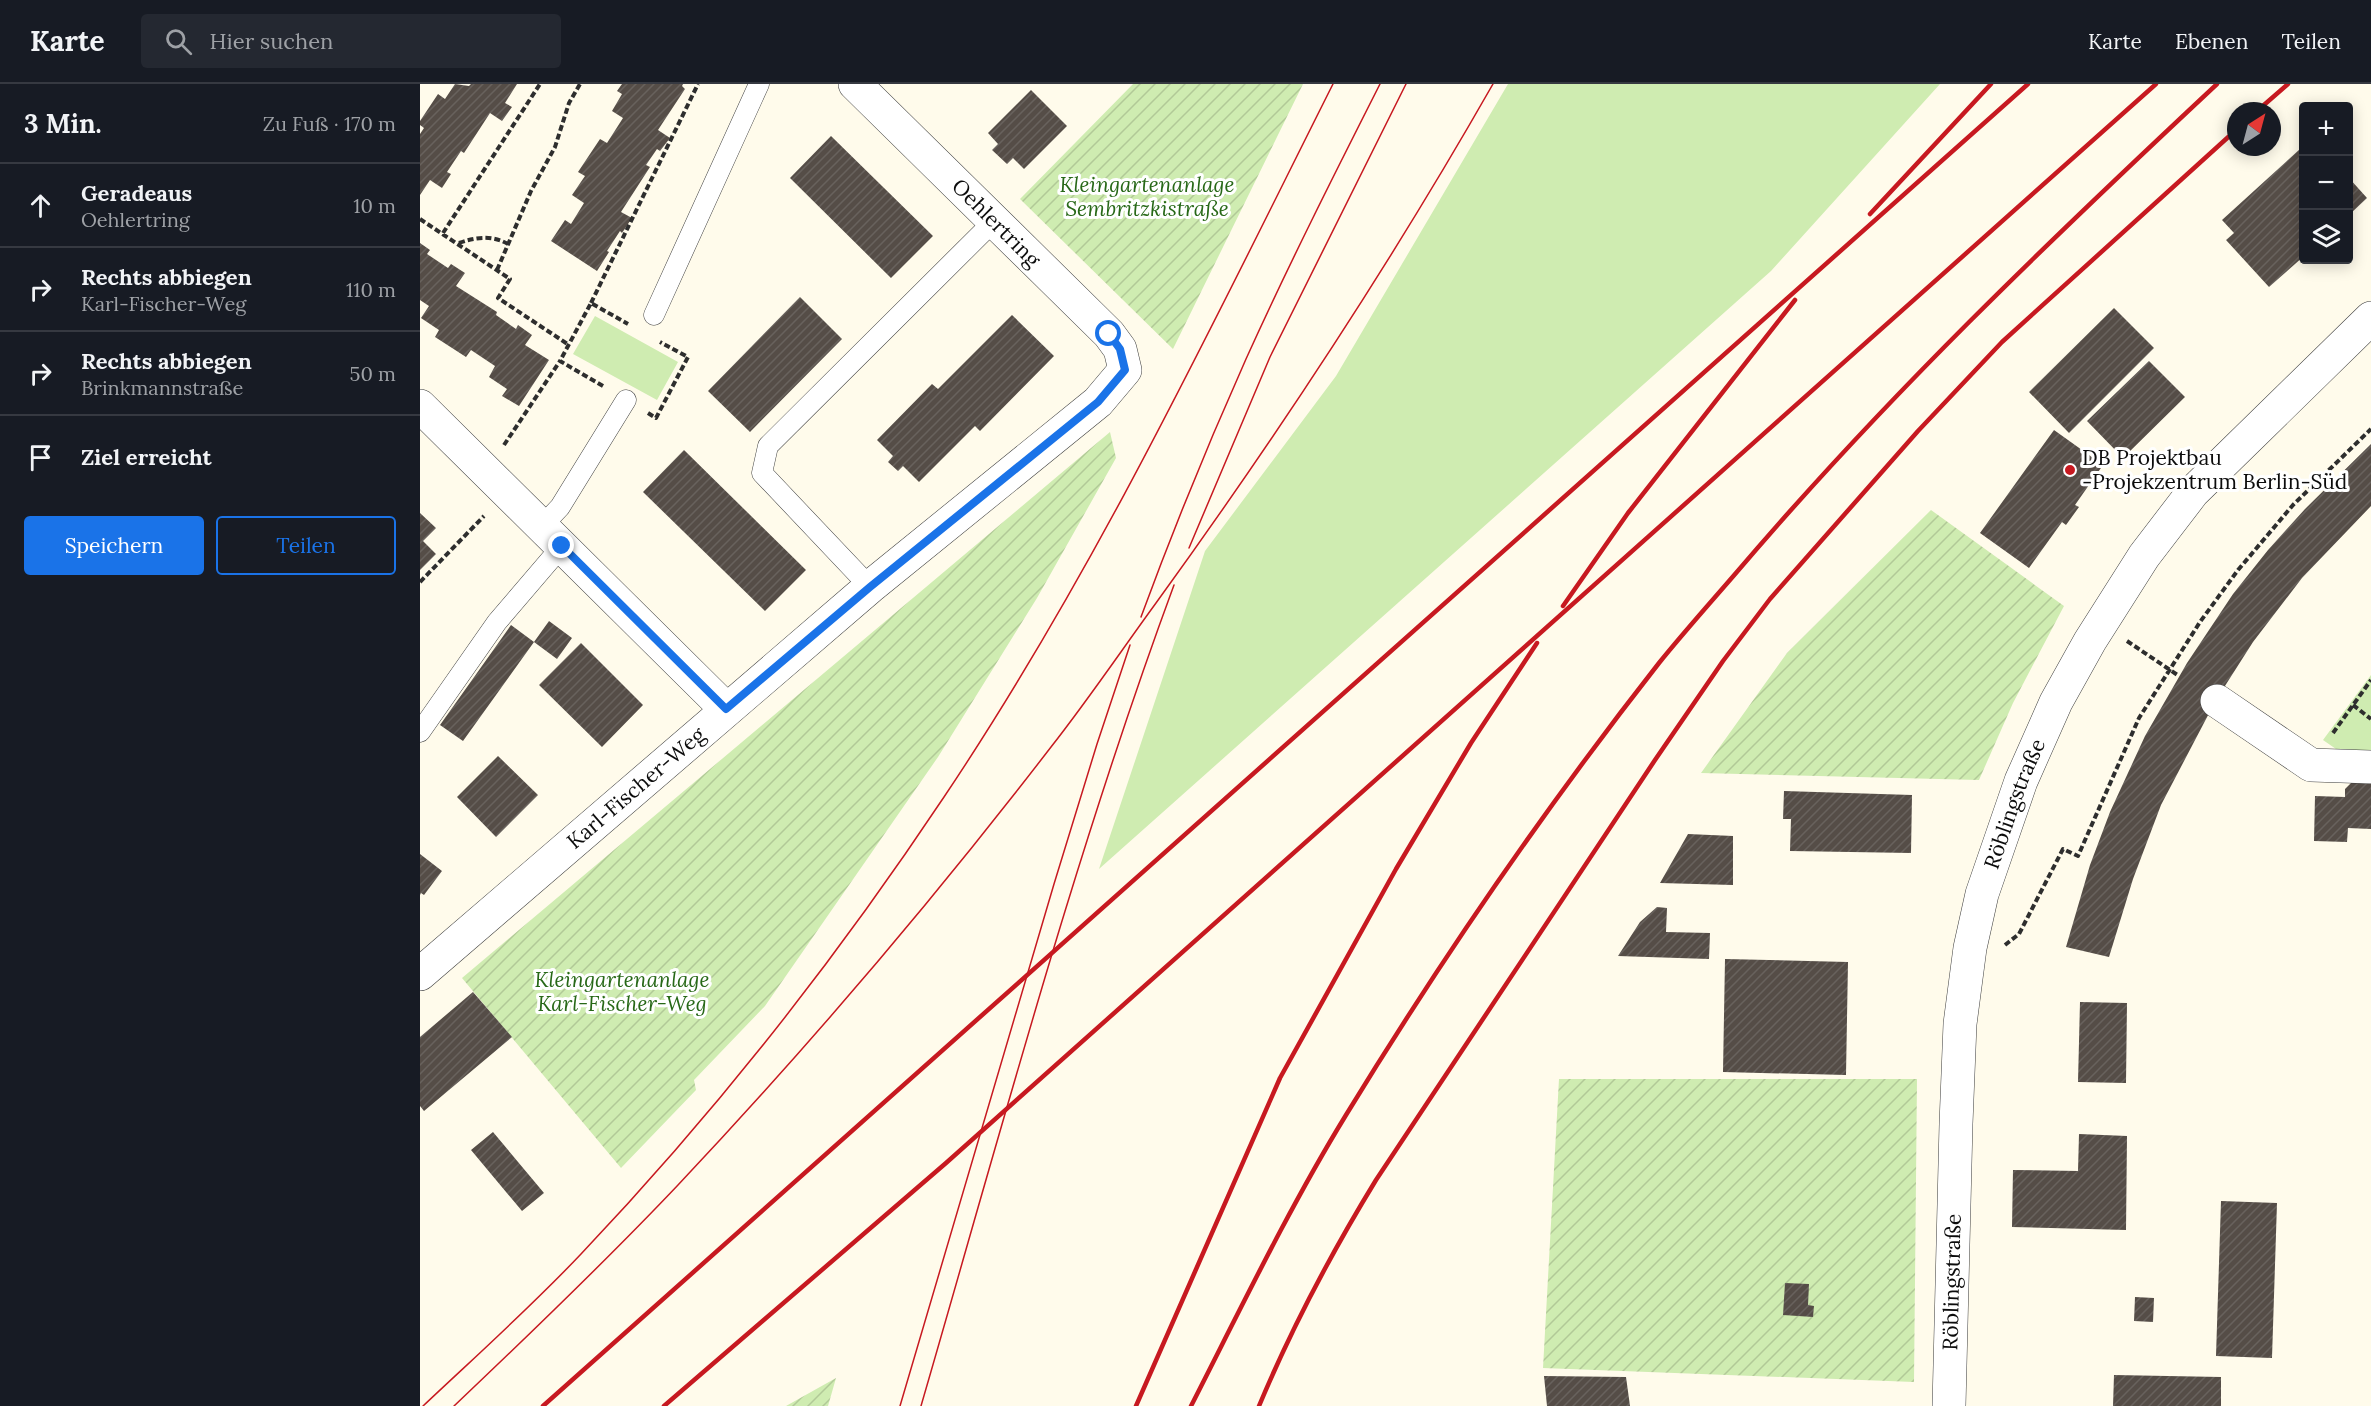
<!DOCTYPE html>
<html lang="de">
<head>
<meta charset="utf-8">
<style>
  body { margin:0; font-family:Lora,serif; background:#242831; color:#f1f3f6 }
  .controls { position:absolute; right:18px; top:18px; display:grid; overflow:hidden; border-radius:6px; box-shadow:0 3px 15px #0003 }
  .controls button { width:54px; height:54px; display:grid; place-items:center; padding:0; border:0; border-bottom:2px solid #363941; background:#171b24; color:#f1f3f6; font:30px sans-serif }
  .compass { position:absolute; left:1807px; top:18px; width:54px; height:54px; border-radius:50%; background:#171b24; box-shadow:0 3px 15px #0003; rotate:36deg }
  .stop { position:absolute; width:18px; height:18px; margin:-14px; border:4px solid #1a73e8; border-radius:50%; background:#fff }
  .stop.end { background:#1a73e8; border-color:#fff; box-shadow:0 2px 6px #0008 }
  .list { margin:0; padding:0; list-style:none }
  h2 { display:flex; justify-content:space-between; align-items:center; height:78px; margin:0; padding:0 24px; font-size:26px }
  h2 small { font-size:20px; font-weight:400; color:#9ea1a6 }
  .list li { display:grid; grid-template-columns:39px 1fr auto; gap:18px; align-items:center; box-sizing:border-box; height:84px; padding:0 24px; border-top:2px solid #363941 }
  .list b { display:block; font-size:22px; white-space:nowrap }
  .list p { margin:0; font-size:20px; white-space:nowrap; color:#9ea1a6 }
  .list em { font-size:20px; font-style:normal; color:#9ea1a6 }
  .actions { display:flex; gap:12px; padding:18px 24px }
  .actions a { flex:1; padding:14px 0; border:2px solid #1a73e8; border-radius:6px; text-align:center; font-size:21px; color:#1a73e8 }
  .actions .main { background:#1a73e8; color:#fff }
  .icon { flex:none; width:33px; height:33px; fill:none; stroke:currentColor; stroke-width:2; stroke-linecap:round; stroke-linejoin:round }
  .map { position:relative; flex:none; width:1951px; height:1322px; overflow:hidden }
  header { display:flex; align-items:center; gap:36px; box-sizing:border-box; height:84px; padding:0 30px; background:#171b24; border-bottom:2px solid #363941 }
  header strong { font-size:28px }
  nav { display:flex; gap:33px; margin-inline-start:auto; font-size:21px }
  .search { width:420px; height:54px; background:#242831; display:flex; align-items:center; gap:15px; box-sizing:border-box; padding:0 21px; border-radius:6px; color:#9ea1a6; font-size:22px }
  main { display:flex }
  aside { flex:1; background:#171b24 }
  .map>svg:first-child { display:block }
</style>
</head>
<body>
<header>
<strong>Karte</strong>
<div class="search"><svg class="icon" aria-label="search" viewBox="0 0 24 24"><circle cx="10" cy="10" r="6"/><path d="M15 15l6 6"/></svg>Hier suchen</div>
<nav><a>Karte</a><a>Ebenen</a><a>Teilen</a></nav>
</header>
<main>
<aside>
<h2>3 Min.<small>Zu Fuß · 170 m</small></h2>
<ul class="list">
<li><svg class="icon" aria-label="ahead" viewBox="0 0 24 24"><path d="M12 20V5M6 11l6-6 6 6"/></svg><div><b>Geradeaus</b><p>Oehlertring</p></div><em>10 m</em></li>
<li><svg class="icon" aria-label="right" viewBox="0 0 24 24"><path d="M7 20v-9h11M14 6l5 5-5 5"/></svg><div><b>Rechts abbiegen</b><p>Karl-Fischer-Weg</p></div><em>110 m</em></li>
<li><svg class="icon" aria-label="right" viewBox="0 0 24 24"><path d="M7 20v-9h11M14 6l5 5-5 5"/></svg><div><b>Rechts abbiegen</b><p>Brinkmannstraße</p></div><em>50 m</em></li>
<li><svg class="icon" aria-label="arrive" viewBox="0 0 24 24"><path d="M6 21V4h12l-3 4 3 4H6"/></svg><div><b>Ziel erreicht</b></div></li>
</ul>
<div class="actions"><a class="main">Speichern</a><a>Teilen</a></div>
</aside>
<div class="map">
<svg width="1951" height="1322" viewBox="0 0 1951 1322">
  <defs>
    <pattern id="garden-furrows" width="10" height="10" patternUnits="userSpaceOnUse" patternTransform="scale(1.5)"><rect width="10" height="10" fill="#cfecb1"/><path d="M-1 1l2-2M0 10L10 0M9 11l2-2" fill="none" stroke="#b1c997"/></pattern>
    <pattern id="building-hatch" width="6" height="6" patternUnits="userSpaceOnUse" patternTransform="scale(1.5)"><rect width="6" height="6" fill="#554d47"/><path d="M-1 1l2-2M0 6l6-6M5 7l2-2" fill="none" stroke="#68625d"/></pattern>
  </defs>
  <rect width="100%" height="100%" fill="#fffbeb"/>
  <!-- grass -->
  <path fill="#cfecb1" d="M1088,0H1520L1351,187L679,785L785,467L916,292Z
    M175,232L258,278L237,316L153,270Z
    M1951,591V667L1916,665L1903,656Z"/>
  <!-- garden -->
  <path fill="url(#garden-furrows)" d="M713,0H883L753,265L600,115Z
    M690,348L696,374L617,514L518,673L345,922L274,996L276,1006L201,1084L42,894Z
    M1511,426L1644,522L1593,619L1559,696L1281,689L1367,569Z
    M1139,995H1497L1494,1298L1123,1284Z
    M416,1294L408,1322H366Z"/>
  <!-- building -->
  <path fill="url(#building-hatch)" d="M35,0L49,2L51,0H97L85,19L92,23L82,37L70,29L44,69L41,67L27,88L31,90L22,104L10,96L0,111V50L4,44L0,41V37L18,10L25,15Z
    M202,0H263L262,2L265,5L238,46L250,54L240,67L237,65L226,81L230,83L201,128L212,134L202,149L200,147L187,167L189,168L177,187L131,157L145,136L151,140L164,119L152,111L165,92L158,88L180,55L187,59L203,34L192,27L202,10L197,7Z
    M611,6L647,42L604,85L593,74L587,80L572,66L578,60L568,49Z
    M411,52L513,152L471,194L370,94Z
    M1880,65L1884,68V172L1849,203L1806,156L1814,149L1802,136Z
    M1929,94L1947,114L1929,131Z
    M0,159L10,166L7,170L28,184L31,180L45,189L36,202L77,228L76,231L96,245L98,241L112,251L105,261L129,276L99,322L82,312L87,305L69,293L75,282L51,266L46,273L15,253L19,246L1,234L9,222L0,216Z
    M380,213L422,255L330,348L288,307Z
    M1694,224L1734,264L1649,349L1609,308Z
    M592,231L634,272L560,347L555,342L499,398L483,382L478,387L468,378L473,372L457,356L512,300L518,305Z
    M1729,277L1765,313L1703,374L1667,337Z
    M1634,346L1683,381L1655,421L1659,423L1646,441L1642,438L1609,484L1560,449Z
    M1951,360V422L1882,494L1833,558L1796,616L1741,721L1713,795L1689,873L1646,863L1670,781L1690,728L1725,652L1767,579L1813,510L1848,466L1885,425Z
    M264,366L386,486L345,527L223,408Z
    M0,429L16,444L3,457L16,470L0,486Z
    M129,537L152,554L137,575L114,558Z
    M91,541L114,558L43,657L20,641Z
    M161,559L223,621L182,663L119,601Z
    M78,672L118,711L76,753L37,713Z
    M1932,698L1951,700V745L1928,744L1927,758L1894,757L1895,712L1925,713V705Z
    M1364,707L1492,711L1491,769L1370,767L1371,735H1363Z
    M1268,750L1313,752V801L1240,799Z
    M0,770L22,787L4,811L1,809L0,811Z
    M1237,823L1247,824L1246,848L1290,849L1289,875L1198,872L1220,838Z
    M1305,875L1428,878L1426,991L1303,988Z
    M53,908L92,953L4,1027L0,1022V953Z
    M1660,918L1707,919L1706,999L1658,998Z
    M73,1048L124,1109L102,1127L51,1066Z
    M1659,1050L1707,1052L1706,1146L1592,1143L1593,1086L1658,1087Z
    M1801,1117L1857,1119L1852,1274L1796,1272Z
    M1365,1199L1389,1200L1388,1221L1394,1222L1393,1233L1363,1231Z
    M1715,1213L1734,1214L1733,1238L1714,1237Z
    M1694,1291L1801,1293V1322H1693Z
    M1124,1292L1206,1293L1210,1322H1127Z"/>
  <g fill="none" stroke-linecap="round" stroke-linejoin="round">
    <!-- service casing -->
    <g stroke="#3f3f3f" stroke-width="21">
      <path id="service" d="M234,231L339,0
        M122,442L140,423L206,316
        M450,503L342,389L348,362L574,137
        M0,648L77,538L142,462"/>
    </g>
    <!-- minor casing -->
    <g stroke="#3f3f3f" stroke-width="34">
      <g id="minor">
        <path d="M0,322L306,625"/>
        <path d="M1797,617L1891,681L1951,683"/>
        <path id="s1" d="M0,890L450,503L678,318L705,286L700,265L689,250L435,0"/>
      </g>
    </g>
    <!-- tertiary casing -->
    <g stroke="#3f3f3f" stroke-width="34">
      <g id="tertiary">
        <path id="s2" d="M1529,1322L1536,1040L1540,940L1550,864L1562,810L1601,697L1636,618L1670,557L1724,472L1773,408L1951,234"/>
      </g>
    </g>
    <!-- path -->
    <path stroke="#2e2e2e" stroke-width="4" stroke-dasharray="6 3" stroke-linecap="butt" d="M0,135L90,195L78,214L149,261
      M23,149L120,0
      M39,159C56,153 72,151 88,160
      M77,186L111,107L135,63L149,19L160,0
      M171,219L278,0
      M183,302L140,277L171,219L208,240
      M228,329L236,334L268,273L240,258
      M84,361L140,277
      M0,498L64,432
      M1707,557L1759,592
      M1933,621L1951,635
      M1913,649L1951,596
      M1585,861L1599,850L1643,765L1658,772L1719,634L1780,538L1818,486L1873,421L1951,345"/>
    <!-- service -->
    <use href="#service" stroke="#fff" stroke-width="20"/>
    <!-- minor -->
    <use href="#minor" stroke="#fff" stroke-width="33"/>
    <!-- tertiary -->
    <use href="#tertiary" stroke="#fff" stroke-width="33"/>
    <!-- tram -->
    <path stroke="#c71920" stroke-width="1.5" d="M769,464L850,273L986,0
      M721,533C753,446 788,360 826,275C868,182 914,91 960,0
      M3,1322C56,1272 111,1223 161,1170C295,1029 416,875 524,713C675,488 792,241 913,0
      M34,1322C110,1250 186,1177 258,1101C389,962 514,815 631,663C668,616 701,567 736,519C857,352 971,179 1073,0
      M480,1322L634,800L677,660L710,561
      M501,1322C581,1047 655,769 754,501"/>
    <!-- rail -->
    <path stroke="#c71920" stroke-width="4.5" d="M1837,27L1868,0
      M1450,130L1571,0
      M1143,522L1208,429L1375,216
      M123,1322L1608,0
      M244,1322L526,1079L1736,0
      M716,1322L860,994L976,785L1051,659L1117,559
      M771,1322C821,1224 869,1124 926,1031C1022,874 1126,723 1239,579C1264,548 1291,518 1316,489C1465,314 1629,157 1797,0
      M839,1322C872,1243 912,1168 956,1096L1235,676L1303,577L1350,515L1498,347L1582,258L1816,46"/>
  </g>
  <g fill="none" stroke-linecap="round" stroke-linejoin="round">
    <!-- route -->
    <path stroke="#1a73e8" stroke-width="8" d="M142,462L306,625L450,503L678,318L705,286L700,265L689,250"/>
  </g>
  <!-- markers -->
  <circle fill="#c71920" stroke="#fff" stroke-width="2" cx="1650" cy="386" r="6"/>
  <g text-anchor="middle" stroke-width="6" stroke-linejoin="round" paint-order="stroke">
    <!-- park labels -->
    <g font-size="21" font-style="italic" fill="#276817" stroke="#fff">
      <text x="727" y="108">Kleingartenanlage<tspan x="727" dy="24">Sembritzkistraße</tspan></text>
      <text x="202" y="903">Kleingartenanlage<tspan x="202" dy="24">Karl-Fischer-Weg</tspan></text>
    </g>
    <!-- street labels -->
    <g font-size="21" fill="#0c0c0c" stroke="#fff">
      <text transform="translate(576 139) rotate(45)" y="7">Oehlertring</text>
      <text dy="7" stroke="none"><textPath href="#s1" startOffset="285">Karl-Fischer-Weg</textPath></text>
      <text dy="7" stroke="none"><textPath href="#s2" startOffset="610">Röblingstraße</textPath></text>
      <text dy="7" stroke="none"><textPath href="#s2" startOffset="124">Röblingstraße</textPath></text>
    </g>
    <!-- poi labels -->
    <g font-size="21" fill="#0c0c0c" stroke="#fff" text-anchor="start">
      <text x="1662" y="381">DB Projektbau<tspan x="1662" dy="24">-Projekzentrum Berlin-Süd</tspan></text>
    </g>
  </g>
</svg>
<div class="controls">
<button>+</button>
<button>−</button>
<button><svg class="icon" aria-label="layers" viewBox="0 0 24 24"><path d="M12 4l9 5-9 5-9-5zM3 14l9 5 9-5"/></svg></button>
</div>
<svg class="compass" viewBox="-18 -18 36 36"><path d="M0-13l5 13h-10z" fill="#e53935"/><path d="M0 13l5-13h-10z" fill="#9ea1a6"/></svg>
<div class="stop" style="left:689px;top:250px"></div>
<div class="stop end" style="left:142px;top:462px"></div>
</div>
</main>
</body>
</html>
